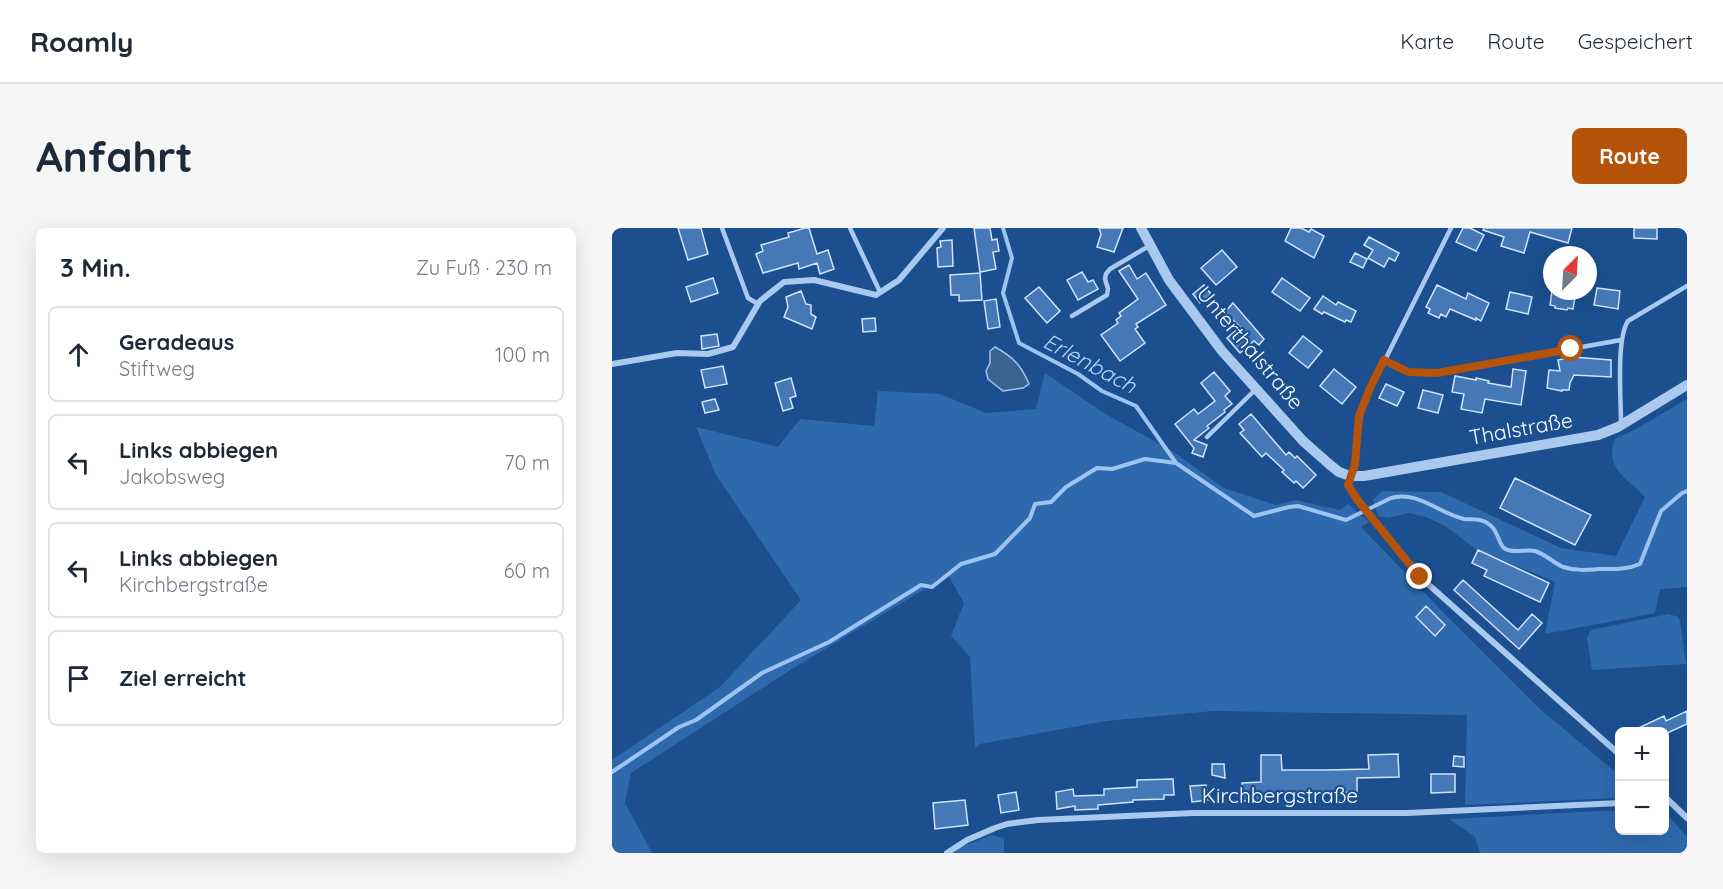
<!DOCTYPE html>
<html lang="de">
<head>
<meta charset="utf-8">
<style>
  body { margin:0; font-family:Quicksand,sans-serif; background:#f6f6f7; color:#1f2937 }
  .controls { position:absolute; right:18px; bottom:18px; display:grid; overflow:hidden; border-radius:9px; box-shadow:0 6px 24px #0002 }
  .controls button { width:54px; height:54px; display:grid; place-items:center; padding:0; border:0; border-bottom:2px solid #e0e1e3; background:#fff; color:#1f2937; font:30px sans-serif }
  .compass { position:absolute; left:931px; top:18px; width:54px; height:54px; border-radius:50%; background:#fff; box-shadow:0 6px 24px #0002; rotate:24deg }
  .stop { position:absolute; width:18px; height:18px; margin:-14px; border:4px solid #b45309; border-radius:50%; background:#fff }
  .stop.end { background:#b45309; border-color:#fff; box-shadow:0 2px 6px #0008 }
  .list { margin:0; padding:0; list-style:none }
  h2 { display:flex; justify-content:space-between; align-items:center; height:78px; margin:0; padding:0 24px; font-size:26px }
  h2 small { font-size:20px; font-weight:400; color:#747a83 }
  .list li { display:grid; grid-template-columns:39px 1fr auto; gap:18px; align-items:center; box-sizing:border-box; height:96px; margin:0 12px 12px; padding:0 12px; border:2px solid #e0e1e3; border-radius:9px }
  .list b { display:block; font-size:22px; white-space:nowrap }
  .list p { margin:0; font-size:20px; white-space:nowrap; color:#747a83 }
  .list em { font-size:20px; font-style:normal; color:#747a83 }
  .icon { flex:none; width:33px; height:33px; fill:none; stroke:currentColor; stroke-width:2; stroke-linecap:round; stroke-linejoin:round }
  .map { position:relative; flex:none; width:1075px; height:625px; overflow:hidden; border-radius:9px }
  header { display:flex; align-items:center; gap:36px; box-sizing:border-box; height:84px; padding:0 30px; background:#fff; border-bottom:2px solid #e0e1e3 }
  header strong { font-size:28px }
  nav { display:flex; gap:33px; margin-inline-start:auto; font-size:21px }
  .intro { display:flex; align-items:center; justify-content:space-between; box-sizing:border-box; height:144px; padding:0 36px }
  h1 { margin:0; font-size:42px }
  .button { padding:15px 27px; border-radius:9px; background:#b45309; color:#fff; font-size:21px; font-weight:700 }
  main { display:flex; gap:36px; padding:0 36px }
  aside { flex:1; background:#fff; border-radius:9px; box-shadow:0 6px 24px #0002 }
  .map>svg:first-child { display:block }
</style>
</head>
<body>
<header>
<strong>Roamly</strong>
<nav><a>Karte</a><a>Route</a><a>Gespeichert</a></nav>
</header>
<div class="intro"><h1>Anfahrt</h1><a class="button">Route</a></div>
<main>
<aside>
<h2>3 Min.<small>Zu Fuß · 230 m</small></h2>
<ul class="list">
<li><svg class="icon" aria-label="ahead" viewBox="0 0 24 24"><path d="M12 20V5M6 11l6-6 6 6"/></svg><div><b>Geradeaus</b><p>Stiftweg</p></div><em>100 m</em></li>
<li><svg class="icon" aria-label="left" viewBox="0 0 24 24"><path d="M17 20v-9H6M10 6l-5 5 5 5"/></svg><div><b>Links abbiegen</b><p>Jakobsweg</p></div><em>70 m</em></li>
<li><svg class="icon" aria-label="left" viewBox="0 0 24 24"><path d="M17 20v-9H6M10 6l-5 5 5 5"/></svg><div><b>Links abbiegen</b><p>Kirchbergstraße</p></div><em>60 m</em></li>
<li><svg class="icon" aria-label="arrive" viewBox="0 0 24 24"><path d="M6 21V4h12l-3 4 3 4H6"/></svg><div><b>Ziel erreicht</b></div></li>
</ul>
</aside>
<div class="map">
<svg width="1075" height="625" viewBox="0 0 1075 625">
  <rect width="100%" height="100%" fill="#1b4f8f"/>
  <!-- green -->
  <path fill="#2e69ad" d="M433,145L492,185L560,223L612,260L664,277L684,272L728,282L736,276L757,294L749,299L831,384L928,481L1007,547V570L853,577L855,487L601,483L494,493L368,516L363,520L358,429L339,408L352,375L336,347L180,441L19,545L13,575L40,625H0V532L108,459L189,372L104,247L84,199L166,219L188,191L262,198L266,163L328,166L374,185L424,181Z
    M1075,171V359L1048,361L1043,385L933,406L943,354L864,321L833,298L814,289L797,285L776,290L766,288L761,272L770,263L829,264L949,320L1004,328L1033,269C1015,251 992,240 1003,211L1024,201Z
    M1057,386L1066,389L1068,393L1074,436L980,442L975,410L979,402Z
    M1007,582L1008,602H1052L1053,584L1075,609V625H868L863,609L837,591Z
    M380,607L392,610V625H342L349,619Z"/>
  <!-- water -->
  <path fill="#3c6290" stroke="#9cc4f0" stroke-width="1.5" d="M383,119C401,129 409,137 417,156L411,160L391,163L376,151L374,143L378,135V123Z"/>
  <g fill="none" stroke-linecap="round" stroke-linejoin="round">
    <!-- stream -->
    <path stroke="#9cc4f0" stroke-width="4" d="M391,0L400,30L391,65L407,115L466,146L490,163L524,178L564,235L642,288L677,279L686,278L734,292L779,270C805,262 828,286 852,291C862,292 870,290 878,297C887,304 886,315 892,320C899,326 914,321 923,323C933,326 942,335 951,339C963,343 975,342 987,341C1002,341 1014,342 1028,336L1049,283L1070,265L1075,263
      M0,544L67,499L84,492L150,445L217,414L309,357L320,359L349,336L383,326L418,290L423,276L439,274L454,259L485,240L500,241L533,231L564,235"/>
  </g>
  <!-- building -->
  <path fill="#4478b7" stroke="#cfe3fa" stroke-width="1.5" d="M66,0H89L96,26L76,32Z
    M193,0H197L205,26L216,22L222,41L208,46L205,35L187,41L186,35L151,45L144,26L151,23L149,17L177,9L176,5Z
    M362,0H378L380,12L385,11L387,23L381,24L384,41L368,44Z
    M487,0H511L502,24L485,19L489,6Z
    M679,0H689L697,4L699,1L712,8L702,30L673,13Z
    M851,0H858L872,7L864,23L844,14Z
    M872,0H960L956,15L918,4L912,25L889,18L892,9L871,2Z
    M1022,0H1045V11L1022,10Z
    M757,9L787,25L783,33L777,30L772,39L756,30L761,22L752,17Z
    M340,12L341,38L326,39L325,20L329,19L328,13Z
    M610,22L625,39L604,57L589,40Z
    M743,25L755,31L751,40L738,34Z
    M517,37L525,51L534,45L554,77L524,96L526,99L523,101L533,115L508,133L489,107L506,95L504,92L509,88L507,85L526,71L507,43Z
    M470,44L476,54L481,52L486,61L466,72L455,52Z
    M368,45L370,72L347,73V67H339L338,47Z
    M101,50L106,65L79,74L74,59Z
    M670,50L698,70L688,83L660,64Z
    M592,57L599,66L588,75L581,66Z
    M825,57L854,71L856,65L877,75L869,93L864,90V92L838,81L834,89L829,86L827,90L816,85L818,81L814,79Z
    M427,59L448,83L435,95L413,70Z
    M985,60L1008,63L1006,81L982,77Z
    M189,63L194,76L199,77V86L204,89L200,101L172,89L176,79L174,69Z
    M940,63H964L961,81L956,80L955,82L943,80V78L938,77Z
    M898,64L920,69L916,86L894,81Z
    M711,68L724,77L726,74L744,83L739,94L734,92L733,94L712,84L710,86L702,81Z
    M384,71L388,99L376,101L372,73Z
    M621,75L652,111L647,117L642,113L628,125L615,110L628,99L613,84Z
    M263,90L264,103L251,104L250,91Z
    M105,106L107,118L90,121L89,108Z
    M691,108L710,123L696,140L677,125Z
    M961,129L999,132V149L962,147L958,155L957,162H950V163L935,160L937,142L948,143L946,132Z
    M111,138L115,156L93,160L89,142Z
    M722,141L744,159L730,176L708,158Z
    M901,141L914,143L909,177L873,171L870,185L849,181L852,166L840,164L843,148L864,152V150L877,153L876,155L899,159Z
    M602,144L618,163L613,168L620,176L612,182L613,184L595,198L597,200L582,212L595,217L591,229L580,225L582,220L563,196L582,181L586,186L603,173L589,155Z
    M179,150L184,168L178,170L181,180L171,183L163,155Z
    M774,156L792,164L785,178L767,170Z
    M811,162L831,167L826,185L806,180Z
    M103,171L107,182L93,185L90,174Z
    M639,186L674,227L677,224L683,230L685,228L704,247L691,260L684,253L682,255L670,244L672,242L654,225L650,229L628,205L632,202L627,196Z
    M903,250L979,287L963,317L888,280Z
    M866,322L937,355L928,374L872,348L875,342L860,335Z
    M851,352L906,402L920,386L930,395L907,421L842,362Z
    M814,378L833,397L823,408L804,389Z
    M1075,483V496L1053,506V504H1018L1052,488L1054,493Z
    M786,526L787,549L745,550V564L651,566V573H630V555L649,554V527H669L670,542H715L757,541L756,527Z
    M842,528L852,529V539L841,538Z
    M600,536H612L613,550L600,547Z
    M819,546H843V564L819,565Z
    M561,551L562,567H552V571L521,572V574L486,577V581L463,582V578L445,581L444,564L461,561L462,568L492,567V561L525,559V552Z
    M594,557L596,572L580,574L578,558Z
    M404,564L407,582L389,585L386,567Z
    M353,572L356,597L323,601L321,575Z"/>
  <g fill="none" stroke-linecap="round" stroke-linejoin="round">
    <!-- service -->
    <path stroke="#a9c9ee" stroke-width="4.5" d="M110,0L136,70L146,76
      M238,0L268,64
      M460,88L495,67L496,61L493,51L494,46L498,41L537,18
      M772,132L796,144L825,145L1009,112
      M1009,194C1009,171 1004,111 1016,93L1075,58
      M595,209L644,161
      M738,248C748,224 744,199 752,174L839,0"/>
    <!-- minor -->
    <path stroke="#a9c9ee" stroke-width="6" d="M0,136L65,125L96,126L121,119L148,73L172,54L202,52L264,67L287,52L331,0
      M738,248L736,257L739,263L808,349L1008,527
      M1052,568L1075,590
      M335,625L355,612L383,600L395,596L426,592L582,585H795L1008,575"/>
    <!-- tertiary -->
    <path stroke="#a9c9ee" stroke-width="10" d="M529,0L557,52L610,123L691,213L717,236L727,244L738,248H752L986,207L1006,199L1075,157"/>
  </g>
  <g fill="none" stroke-linecap="round" stroke-linejoin="round">
    <!-- route -->
    <path stroke="#b45309" stroke-width="8" d="M808,349L747,274L736,257L743,236L747,188L758,160L772,132L796,144L825,145L959,121"/>
  </g>
  <g text-anchor="middle" stroke-width="4.5" stroke-linejoin="round" paint-order="stroke">
    <!-- street labels -->
    <g font-size="21" fill="#fff" stroke="#1b4f8f">
      <text transform="translate(638 120) rotate(50)" y="7">Unterthalstraße</text>
      <text transform="translate(909 201) rotate(-10)" y="7">Thalstraße</text>
      <text x="668" y="575">Kirchbergstraße</text>
    </g>
    <!-- water labels -->
    <g font-size="22" font-style="italic" fill="#b5d3f5" stroke="#1b4f8f">
      <text transform="translate(478 135) rotate(28)" y="8">Erlenbach</text>
    </g>
  </g>
</svg>
<div class="controls">
<button>+</button>
<button>−</button>
</div>
<svg class="compass" viewBox="-18 -18 36 36"><path d="M0-13l5 13h-10z" fill="#e53935"/><path d="M0 13l5-13h-10z" fill="#747a83"/></svg>
<div class="stop" style="left:959px;top:121px"></div>
<div class="stop end" style="left:808px;top:349px"></div>
</div>
</main>
</body>
</html>
